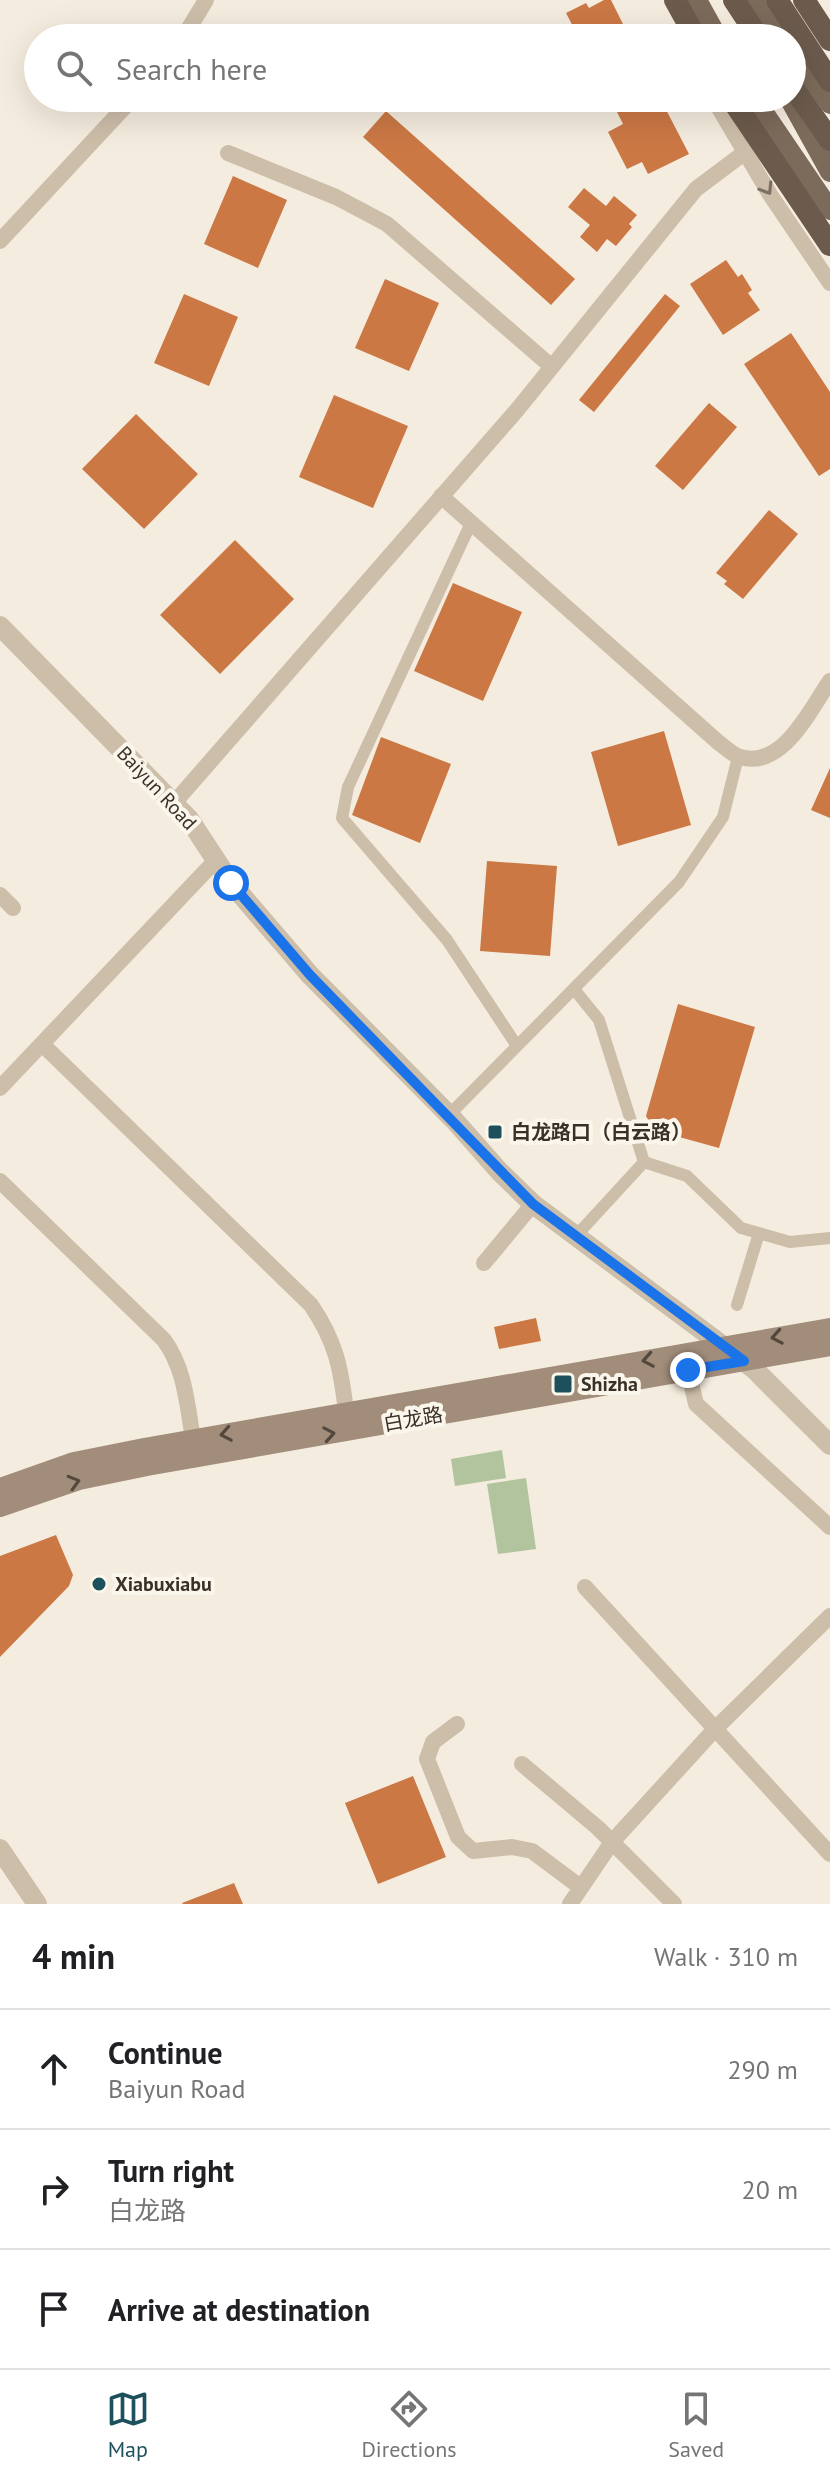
<!DOCTYPE html>
<html lang="en">
<head>
<meta charset="utf-8">
<style>
  body { margin:0; font-family:"PT Sans","Noto Sans SC",sans-serif; background:#f2f2f2; color:#202124 }
  .stop { position:absolute; width:24px; height:24px; margin:-18px; border:6px solid #1a73e8; border-radius:50%; background:#fff }
  .stop.end { background:#1a73e8; border-color:#fff; box-shadow:0 2px 8px #0008 }
  .list { margin:0; padding:0; list-style:none }
  h2 { display:flex; justify-content:space-between; align-items:center; height:104px; margin:0; padding:0 32px; font-size:34px }
  h2 small { font-size:26px; font-weight:400; color:#757577 }
  .list li { display:grid; grid-template-columns:52px 1fr auto; gap:24px; align-items:center; box-sizing:border-box; height:120px; padding:0 32px; border-top:2px solid #e0e0e0 }
  .list b { display:block; font-size:30px; white-space:nowrap }
  .list p { margin:0; font-size:26px; white-space:nowrap; color:#757577 }
  .list em { font-size:26px; font-style:normal; color:#757577 }
  .icon { flex:none; width:44px; height:44px; fill:none; stroke:currentColor; stroke-width:2; stroke-linecap:round; stroke-linejoin:round }
  .map { position:relative; flex:none; width:830px; height:1904px; overflow:hidden }
  .search { position:absolute; background:#fff; box-shadow:0 8px 32px #0002; left:24px; right:24px; top:24px; height:88px; display:flex; align-items:center; gap:20px; box-sizing:border-box; padding:0 28px; border-radius:44px; color:#757577; font-size:30px }
  .sheet { height:464px; background:#fff }
  nav { display:flex; justify-content:space-around; align-items:center; box-sizing:border-box; height:112px; border-top:2px solid #e0e0e0; background:#fff; font-size:22px; color:#757577 }
  nav a { display:grid; justify-items:center; gap:4px }
  nav .on { color:#1d505d }
  .map>svg:first-child { display:block }
</style>
</head>
<body>
<div class="map">
<svg width="830" height="1904" viewBox="0 0 830 1904">
  <rect width="100%" height="100%" fill="#f4ecde"/>
  <!-- green -->
  <path fill="#b1c49d" d="M502,1450L506,1478L455,1486L451,1459Z
    M526,1478L536,1549L498,1554L487,1484Z"/>
  <!-- building -->
  <path fill="#cb7845" d="M604,0H611L630,38H579L566,13L586,3L589,8Z
    M635,98L637,102L646,98H660L689,154L648,174L642,162L627,169L608,132L623,124L615,108Z
    M386,111L575,279L551,305L363,137Z
    M233,176L287,200L258,268L204,244Z
    M584,188L606,206L614,196L637,215L629,224L632,227L616,246L607,239L597,252L580,237L590,225L568,207Z
    M726,260L738,277L742,274L752,290L748,293L760,310L723,335L690,284Z
    M385,279L439,303L409,371L355,348Z
    M184,294L238,317L209,386L154,363Z
    M665,294L680,306L594,412L579,400Z
    M791,333L830,392V469L819,476L744,364Z
    M334,395L408,426L373,508L299,477Z
    M709,403L737,427L683,490L655,466Z
    M136,414L198,474L144,529L82,469Z
    M769,510L798,534L743,599L724,584L727,581L716,573Z
    M235,540L294,599L220,674L160,615Z
    M453,583L522,612L483,701L414,671Z
    M664,731L691,825L618,846L591,752Z
    M381,737L451,764L420,843L352,815Z
    M830,768V818L811,810Z
    M487,861L557,866L550,956L480,951Z
    M678,1004L755,1027L719,1148L654,1130L646,1116Z
    M536,1318L541,1341L499,1349L494,1327Z
    M56,1535L73,1575L69,1586L0,1657V1556Z
    M413,1776L446,1857L378,1884L345,1803Z
    M234,1883L243,1904H183L182,1903Z"/>
  <g fill="none" stroke-linecap="round" stroke-linejoin="round">
    <!-- pedestrian -->
    <path stroke="#cdbea9" stroke-width="12" d="M471,523L348,787L342,818L447,940L517,1046
      M574,989L599,1020L644,1162L687,1176L741,1228L790,1242L830,1238
      M449,1115L679,882L723,817L738,757
      M575,1237L644,1162
      M737,1305L759,1233"/>
    <!-- minor -->
    <path stroke="#cdbea9" stroke-width="16" d="M183,38L206,0
      M713,98L771,196L830,283
      M228,153L336,197L387,224L552,367
      M0,241L133,98
      M441,496L719,743C725,747 733,755 740,757C783,770 810,709 830,681
      M174,803L517,410L696,189L744,153
      M0,895L13,908
      M42,1044L311,1305C336,1342 341,1368 346,1412
      M0,1088L216,860
      M0,1181L164,1340C185,1369 187,1404 193,1439
      M484,1263L533,1204
      M688,1370L696,1404L830,1527
      M585,1587L830,1854
      M457,1724L433,1742L427,1759L458,1837L473,1851L512,1847L532,1851L579,1886
      M522,1764L598,1828L674,1904
      M570,1904L612,1842L715,1729L830,1616"/>
    <!-- tertiary -->
    <path stroke="#cdbea9" stroke-width="20" d="M0,626L189,819L231,883L310,975L455,1121L499,1171L533,1204L754,1369L830,1445
      M0,1849L37,1904"/>
    <!-- secondary -->
    <path stroke="#a18d7a" stroke-width="20" d="M0,1488L74,1462L144,1448L830,1328
      M0,1507L79,1480L147,1466L830,1346"/>
    <!-- primary -->
    <path stroke="#7c6a5a" stroke-width="20" d="M697,0L718,38
      M753,0L782,38
      M792,51L830,104
      M754,98L830,210
      M789,98L830,172"/>
    <!-- trunk -->
    <path stroke="#6c5b4d" stroke-width="22" d="M675,0L696,38
      M734,0L759,38
      M804,0L830,40
      M792,86L830,140
      M731,98L830,245"/>
    <!-- trunk-bridge -->
    <path stroke="#6c5b4d" stroke-width="22" d="M777,0L830,81"/>
  </g>
  <!-- one-way arrows -->
  <defs><path id="oneway-chevron" d="M-2-3.5L2.5 0L-2 3.5" fill="none" stroke-width="1.6" stroke-linecap="round" stroke-linejoin="round" transform="scale(2)"/></defs>
  <use stroke="#7c7063" href="#oneway-chevron" transform="translate(767 189) rotate(58)"/>
  <g stroke="#53483d">
    <use href="#oneway-chevron" transform="translate(777 1337) rotate(170)"/>
    <use href="#oneway-chevron" transform="translate(648 1360) rotate(170)"/>
    <use href="#oneway-chevron" transform="translate(226 1434) rotate(170)"/>
    <use href="#oneway-chevron" transform="translate(329 1434) rotate(-10)"/>
    <use href="#oneway-chevron" transform="translate(74 1482) rotate(-16)"/>
  </g>
  <g fill="none" stroke-linecap="round" stroke-linejoin="round">
    <!-- route -->
    <path stroke="#1a73e8" stroke-width="10" d="M231,883L310,975L533,1204L744,1361L688,1370"/>
  </g>
  <!-- markers -->
  <g fill="#1d505d" stroke="#fbf6eb" stroke-width="3">
    <rect x="487" y="1124" width="16" height="16" rx="4"/>
    <rect x="553" y="1374" width="20" height="20" rx="4"/>
    <circle cx="99" cy="1584" r="8"/>
  </g>
  <g text-anchor="middle" stroke-width="8" stroke-linejoin="round" paint-order="stroke">
    <!-- street labels -->
    <g font-size="20" fill="#393129" stroke="#fbf6eb">
      <text transform="translate(157 788) rotate(47)" y="7">Baiyun Road</text>
      <text transform="translate(413 1419) rotate(-10)" y="7">白龙路</text>
    </g>
    <!-- poi labels -->
    <g font-size="20" font-weight="bold" fill="#393129" stroke="#fbf6eb" text-anchor="start">
      <text x="511" y="1139">白龙路口（白云路）</text>
      <text x="581" y="1391">Shizha</text>
      <text x="115" y="1591">Xiabuxiabu</text>
    </g>
  </g>
</svg>
<div class="stop" style="left:231px;top:883px"></div>
<div class="stop end" style="left:688px;top:1370px"></div>
<div class="search"><svg class="icon" aria-label="search" viewBox="0 0 24 24"><circle cx="10" cy="10" r="6"/><path d="M15 15l6 6"/></svg>Search here</div>
</div>
<section class="sheet">
<h2>4 min<small>Walk · 310 m</small></h2>
<ul class="list">
<li><svg class="icon" aria-label="ahead" viewBox="0 0 24 24"><path d="M12 20V5M6 11l6-6 6 6"/></svg><div><b>Continue</b><p>Baiyun Road</p></div><em>290 m</em></li>
<li><svg class="icon" aria-label="right" viewBox="0 0 24 24"><path d="M7 20v-9h11M14 6l5 5-5 5"/></svg><div><b>Turn right</b><p>白龙路</p></div><em>20 m</em></li>
<li><svg class="icon" aria-label="arrive" viewBox="0 0 24 24"><path d="M6 21V4h12l-3 4 3 4H6"/></svg><div><b>Arrive at destination</b></div></li>
</ul>
</section>
<nav>
<a class="on"><svg class="icon" aria-label="map" viewBox="0 0 24 24"><path d="M3 6l6-2 6 2 6-2v14l-6 2-6-2-6 2zM9 4v14M15 6v14"/></svg>Map</a>
<a><svg class="icon" aria-label="directions" viewBox="0 0 24 24"><path d="M12 3l9 9-9 9-9-9zM9 14v-3h6M13 9l2 2-2 2"/></svg>Directions</a>
<a><svg class="icon" aria-label="saved" viewBox="0 0 24 24"><path d="M7 4h10v16l-5-4-5 4z"/></svg>Saved</a>
</nav>
</body>
</html>
